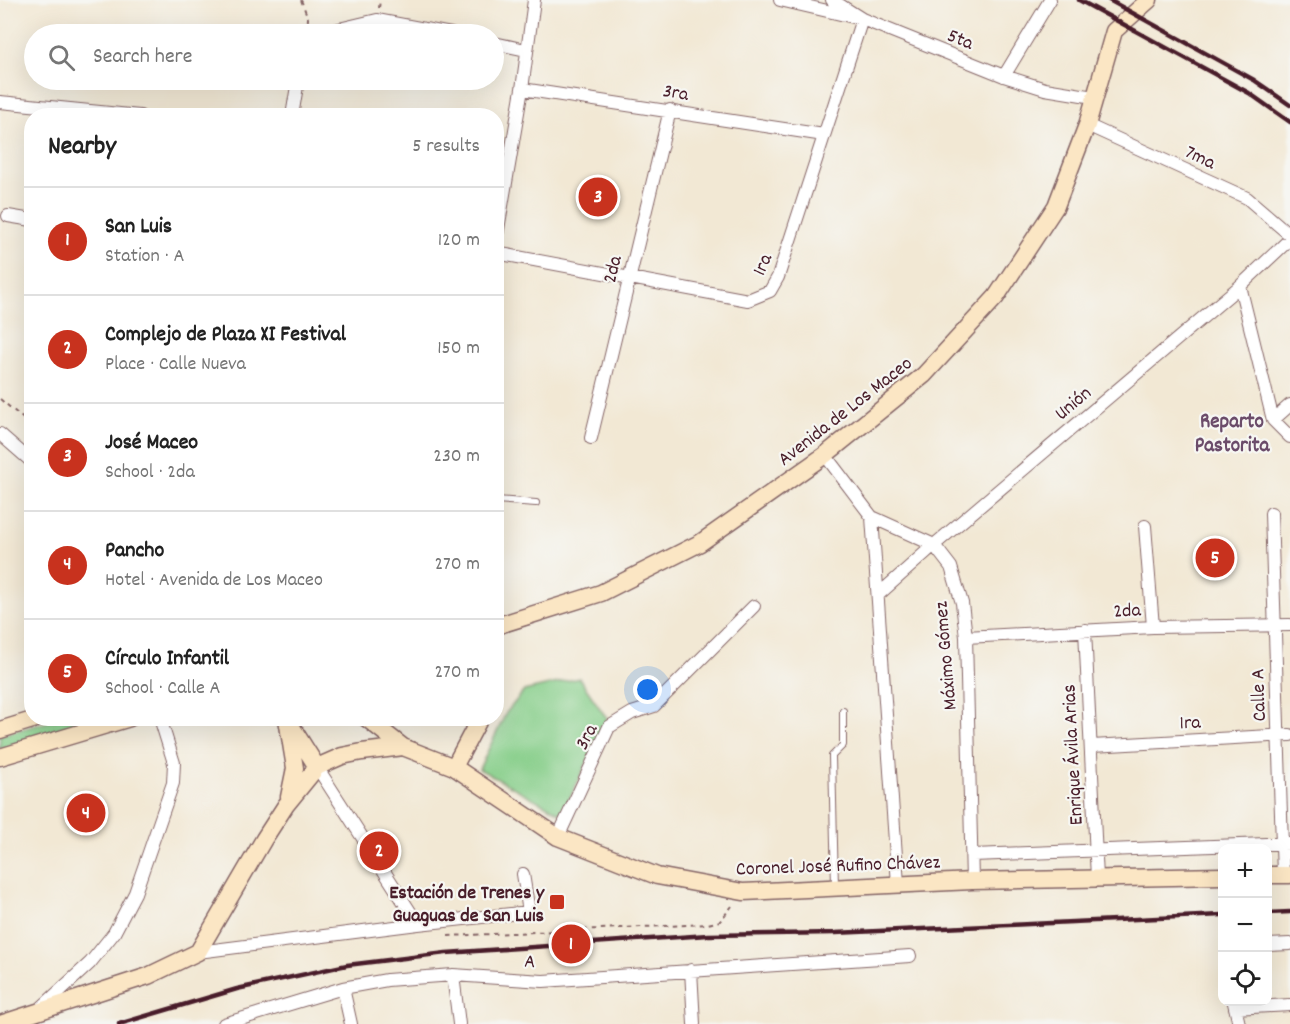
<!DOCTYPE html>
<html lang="en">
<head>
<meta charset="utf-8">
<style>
  body { margin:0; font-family:Dekko,sans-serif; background:#f2f2f2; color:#222 }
  .controls { position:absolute; right:18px; bottom:18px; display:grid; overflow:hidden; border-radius:12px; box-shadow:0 6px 24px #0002 }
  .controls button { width:54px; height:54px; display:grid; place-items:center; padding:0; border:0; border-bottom:2px solid #e0e0e0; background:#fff; color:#222; font:30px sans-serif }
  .you { position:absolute; left:648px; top:690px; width:21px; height:21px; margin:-15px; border:4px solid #fff; border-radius:50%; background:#1a73e8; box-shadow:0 0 0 9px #1a73e833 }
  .badge { display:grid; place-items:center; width:39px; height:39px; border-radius:50%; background:#c8321e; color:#fff; font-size:20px; font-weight:700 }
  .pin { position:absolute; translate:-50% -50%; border:3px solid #fff; box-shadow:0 2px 6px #0006 }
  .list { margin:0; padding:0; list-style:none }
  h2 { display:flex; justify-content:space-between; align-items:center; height:78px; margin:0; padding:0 24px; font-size:26px }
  h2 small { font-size:20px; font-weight:400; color:#767676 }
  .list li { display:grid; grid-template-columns:39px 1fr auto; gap:18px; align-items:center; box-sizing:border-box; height:108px; padding:0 24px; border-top:2px solid #e0e0e0 }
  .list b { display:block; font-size:22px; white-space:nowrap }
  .list p { margin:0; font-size:20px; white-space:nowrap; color:#767676 }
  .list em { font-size:20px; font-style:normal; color:#767676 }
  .icon { flex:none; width:33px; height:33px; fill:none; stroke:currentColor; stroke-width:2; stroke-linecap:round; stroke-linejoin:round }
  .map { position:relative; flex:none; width:1290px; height:1024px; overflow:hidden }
  .search { position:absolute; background:#fff; box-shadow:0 6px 24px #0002; left:24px; top:24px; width:480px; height:66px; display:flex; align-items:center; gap:15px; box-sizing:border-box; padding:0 21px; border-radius:33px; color:#767676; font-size:22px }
  .panel { position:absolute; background:#fff; box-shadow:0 6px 24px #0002; left:24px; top:108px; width:480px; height:618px; border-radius:24px }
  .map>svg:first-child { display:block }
</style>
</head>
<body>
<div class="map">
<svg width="1290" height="1024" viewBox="0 0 1290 1024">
  <rect width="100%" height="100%" fill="#f6f6f2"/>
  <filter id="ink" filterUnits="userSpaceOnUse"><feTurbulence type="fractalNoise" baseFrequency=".0167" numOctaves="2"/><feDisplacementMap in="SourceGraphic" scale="12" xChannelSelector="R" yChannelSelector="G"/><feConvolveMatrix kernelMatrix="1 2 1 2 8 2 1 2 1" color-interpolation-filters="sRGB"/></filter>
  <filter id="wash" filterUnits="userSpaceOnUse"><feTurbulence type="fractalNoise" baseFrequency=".008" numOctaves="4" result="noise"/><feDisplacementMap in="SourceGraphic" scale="24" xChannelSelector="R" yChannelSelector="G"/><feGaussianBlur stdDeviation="1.35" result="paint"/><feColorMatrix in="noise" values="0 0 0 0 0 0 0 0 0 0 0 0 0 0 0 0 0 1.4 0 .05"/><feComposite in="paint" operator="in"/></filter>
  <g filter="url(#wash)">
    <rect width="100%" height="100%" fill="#f2e8d4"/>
    <!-- green -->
    <path fill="#86ce89" stroke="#68765a" stroke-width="1.5" d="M579,678L608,720L562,814L479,769L506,713L524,691Z
      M58,719H107L0,749V735Z"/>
  </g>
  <g filter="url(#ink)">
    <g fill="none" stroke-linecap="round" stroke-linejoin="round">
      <!-- lane casing -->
      <g stroke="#856566" stroke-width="8">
        <path id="lane" d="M496,500L536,503
          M835,887L832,756L843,745V711"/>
      </g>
      <!-- street casing -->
      <g stroke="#856566" stroke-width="14">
        <path id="street" d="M780,0L862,19L1004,76L1045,89L1094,97
          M330,34L339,29L377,20L451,34
          M494,43L526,50
          M1004,76L1050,0
          M522,89L824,135
          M0,102L140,116
          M292,116L298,80
          M1087,125L1247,198L1290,235
          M8,216L32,220
          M496,241L522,89L534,0
          M496,253L748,300L770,291L778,277L862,19L832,0
          M1240,286L1273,420L1290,437
          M1273,420L1290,405
          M0,434L32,462
          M591,438L670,110
          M825,455L872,517L934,545L951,567L962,603L966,637L972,881
          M1271,513L1283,875
          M872,517L898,884
          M1145,526L1153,627
          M878,595L934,545L1240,286L1290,239
          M1085,630L1097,878
          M966,637L1153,627L1290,625
          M1092,746L1290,735
          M317,767L418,924
          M558,837L609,727L632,713L654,706L754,606
          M973,855L1290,843
          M1268,945L1290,944
          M198,952L418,924L529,912L523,874
          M691,970L694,1024
          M453,975L459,1024
          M343,988L351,1024
          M1234,1003L1239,1024
          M1235,1008L1290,1005
          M40,1009L90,963L114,933L135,893L173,783L174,763L160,718
          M224,1024L343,988L387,980L453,975L543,981L910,956"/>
      </g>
      <!-- secondary casing -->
      <g stroke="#856566" stroke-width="19">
        <path id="secondary" d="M496,626L601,593L700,543L825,455L924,375L996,297L1056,206L1087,125L1114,31L1149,0
          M366,718L403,747
          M287,719L295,768L289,797
          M290,724L317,767
          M0,730L39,718
          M0,757L130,718
          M454,767L480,718
          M1268,875H1290
          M0,1024L148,976L198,952L264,839L286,805L317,767L342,756L362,752L403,747L454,767L558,837L657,876L743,892L972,881L1222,876"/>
      </g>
      <!-- path -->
      <path stroke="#856566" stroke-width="2" stroke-dasharray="4.5 4.5" stroke-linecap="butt" d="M301,0L308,18L307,34
        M379,8L380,0
        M0,399L32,426
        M448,936L708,924L720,921L732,906"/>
      <!-- lane -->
      <use href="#lane" stroke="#fff" stroke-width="6"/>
      <!-- street -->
      <use href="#street" stroke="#fff" stroke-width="12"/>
      <!-- secondary -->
      <use href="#secondary" stroke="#fbe6c4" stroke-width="16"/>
      <!-- rail -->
      <path stroke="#4a1f2b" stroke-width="4.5" d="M1079,0L1249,93L1290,122
        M1109,0L1254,80L1290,105
        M1268,913L1290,912
        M119,1024L237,989L347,965L446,953L708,935L835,933L1222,915"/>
    </g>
  </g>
  <!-- markers -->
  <rect fill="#c8321e" stroke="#f6f6f2" stroke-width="2" x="549" y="894" width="16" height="16" rx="3"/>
  <g text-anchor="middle" stroke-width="4.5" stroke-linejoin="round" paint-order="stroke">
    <!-- street labels -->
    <g font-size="20" fill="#4a1f2b" stroke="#f6f6f2">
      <text transform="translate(961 38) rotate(22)" y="7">5ta</text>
      <text transform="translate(676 91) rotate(9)" y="7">3ra</text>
      <text transform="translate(1201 156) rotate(25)" y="7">7ma</text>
      <text transform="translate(761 264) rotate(-67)" y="7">1ra</text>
      <text transform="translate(611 269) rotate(-76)" y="7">2da</text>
      <text transform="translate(1072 402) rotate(-40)" y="7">Unión</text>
      <text transform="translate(844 410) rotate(-38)" y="7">Avenida de Los Maceo</text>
      <text transform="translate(1127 609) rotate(-3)" y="7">2da</text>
      <text transform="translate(944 656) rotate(-95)" y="7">Máximo Gómez</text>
      <text transform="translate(1257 695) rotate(-92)" y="7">Calle A</text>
      <text transform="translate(1190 721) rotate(-3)" y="7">1ra</text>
      <text transform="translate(585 736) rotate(-62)" y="7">3ra</text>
      <text transform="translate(1071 755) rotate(-93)" y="7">Enrique Ávila Arias</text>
      <text transform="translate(838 864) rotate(-2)" y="7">Coronel José Rufino Chávez</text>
      <text transform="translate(530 960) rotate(4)" y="7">A</text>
    </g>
    <!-- poi labels -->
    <g font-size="20" font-weight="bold" fill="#4a1f2b" stroke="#f6f6f2" text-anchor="end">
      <text x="544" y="898">Estación de Trenes y<tspan x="544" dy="23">Guaguas de San Luis</tspan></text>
    </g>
    <!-- neighbourhood labels -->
    <g font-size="21" font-weight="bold" fill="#6b4c6a" stroke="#f6f6f2">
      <text x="1232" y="427">Reparto<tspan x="1232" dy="24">Pastorita</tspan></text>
    </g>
  </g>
</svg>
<div class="controls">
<button>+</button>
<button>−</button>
<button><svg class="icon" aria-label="locate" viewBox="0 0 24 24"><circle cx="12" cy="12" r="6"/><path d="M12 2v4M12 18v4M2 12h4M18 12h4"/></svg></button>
</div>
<div class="you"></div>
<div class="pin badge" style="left:571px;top:944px">1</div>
<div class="pin badge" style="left:379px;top:851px">2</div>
<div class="pin badge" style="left:598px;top:197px">3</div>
<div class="pin badge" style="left:86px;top:813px">4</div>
<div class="pin badge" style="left:1215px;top:558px">5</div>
<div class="search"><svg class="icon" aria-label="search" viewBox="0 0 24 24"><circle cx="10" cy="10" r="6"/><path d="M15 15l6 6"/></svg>Search here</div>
<section class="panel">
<h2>Nearby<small>5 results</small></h2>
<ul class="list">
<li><span class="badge">1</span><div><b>San Luis</b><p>Station · A</p></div><em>120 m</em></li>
<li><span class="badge">2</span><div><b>Complejo de Plaza XI Festival</b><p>Place · Calle Nueva</p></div><em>150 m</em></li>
<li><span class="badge">3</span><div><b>José Maceo</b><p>School · 2da</p></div><em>230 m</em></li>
<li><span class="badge">4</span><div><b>Pancho</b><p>Hotel · Avenida de Los Maceo</p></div><em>270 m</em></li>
<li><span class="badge">5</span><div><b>Círculo Infantil</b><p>School · Calle A</p></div><em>270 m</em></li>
</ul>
</section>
</div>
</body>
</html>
